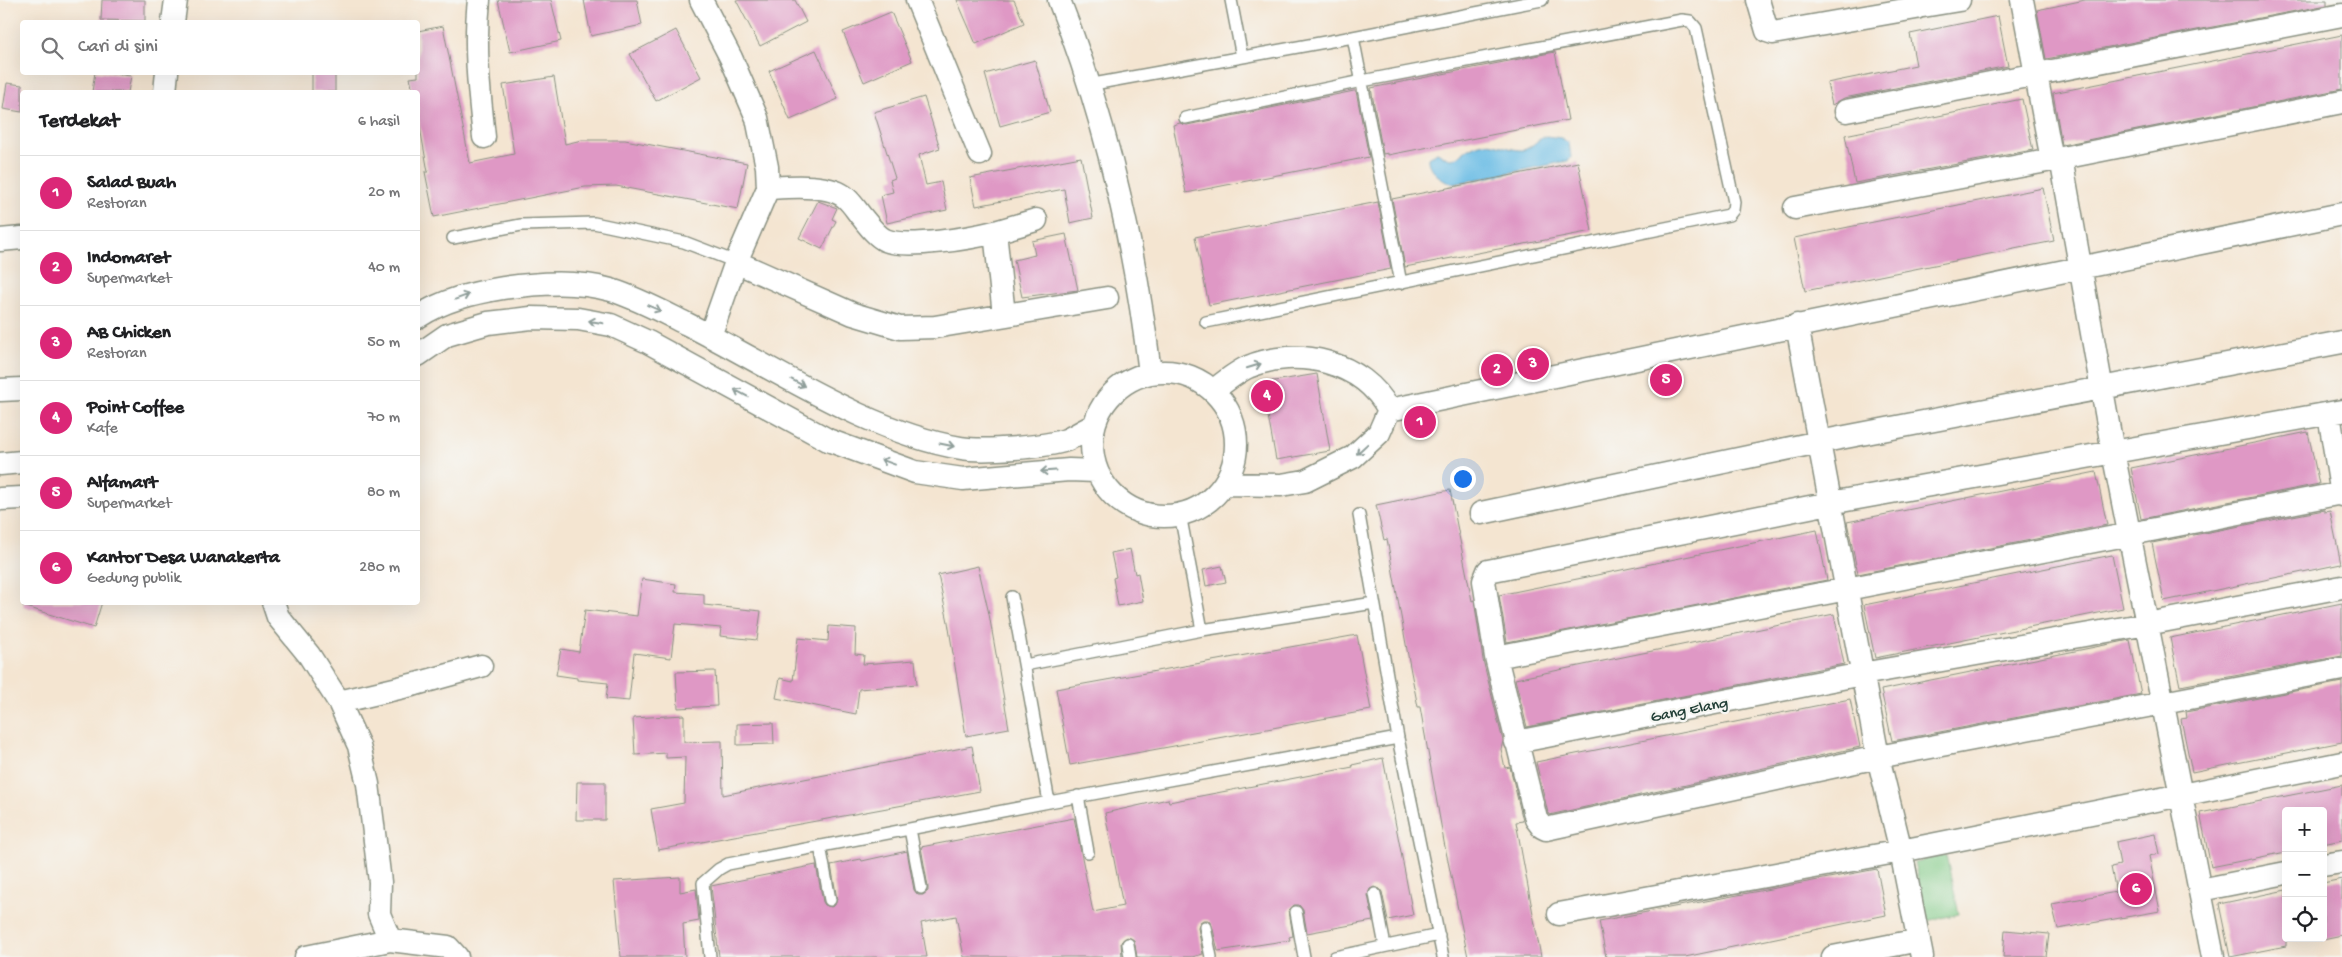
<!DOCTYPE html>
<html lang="id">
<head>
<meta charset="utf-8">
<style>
  body { margin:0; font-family:"Gochi Hand",sans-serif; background:#f2f2f2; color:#202124 }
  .controls { position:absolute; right:15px; bottom:15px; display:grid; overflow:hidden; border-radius:5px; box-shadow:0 5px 20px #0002 }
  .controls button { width:45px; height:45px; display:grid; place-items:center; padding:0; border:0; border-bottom:1px solid #e0e0e0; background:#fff; color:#202124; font:25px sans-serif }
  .you { position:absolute; left:1462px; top:478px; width:18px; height:18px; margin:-12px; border:4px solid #fff; border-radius:50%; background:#1a73e8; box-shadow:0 0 0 8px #1a73e833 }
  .badge { display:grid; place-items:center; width:32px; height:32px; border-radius:50%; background:#db2777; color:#fff; font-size:16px; font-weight:700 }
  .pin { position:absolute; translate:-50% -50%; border:2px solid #fff; box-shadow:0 1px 5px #0006 }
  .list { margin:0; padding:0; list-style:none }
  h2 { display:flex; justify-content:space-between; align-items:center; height:65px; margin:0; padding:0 20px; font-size:21px }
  h2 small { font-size:16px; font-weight:400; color:#757577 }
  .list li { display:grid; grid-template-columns:32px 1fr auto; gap:15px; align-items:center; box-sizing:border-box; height:75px; padding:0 20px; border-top:1px solid #e0e0e0 }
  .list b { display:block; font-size:19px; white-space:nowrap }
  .list p { margin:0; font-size:16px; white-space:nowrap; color:#757577 }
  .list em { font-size:16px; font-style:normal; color:#757577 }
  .icon { flex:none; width:28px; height:28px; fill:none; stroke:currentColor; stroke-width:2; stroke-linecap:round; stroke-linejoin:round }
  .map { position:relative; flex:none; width:2342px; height:957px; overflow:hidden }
  .search { position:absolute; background:#fff; box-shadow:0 5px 20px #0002; left:20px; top:20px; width:400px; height:55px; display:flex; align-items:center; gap:12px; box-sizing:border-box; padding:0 18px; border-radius:5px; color:#757577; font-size:19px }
  .panel { position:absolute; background:#fff; box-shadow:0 5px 20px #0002; left:20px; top:90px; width:400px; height:515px; border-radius:5px }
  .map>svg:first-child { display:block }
</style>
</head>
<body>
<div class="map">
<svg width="2342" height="957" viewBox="0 0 2342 957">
  <rect width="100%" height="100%" fill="#f6f6f2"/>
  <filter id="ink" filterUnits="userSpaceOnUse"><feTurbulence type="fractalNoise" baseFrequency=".02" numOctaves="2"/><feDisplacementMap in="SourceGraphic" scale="10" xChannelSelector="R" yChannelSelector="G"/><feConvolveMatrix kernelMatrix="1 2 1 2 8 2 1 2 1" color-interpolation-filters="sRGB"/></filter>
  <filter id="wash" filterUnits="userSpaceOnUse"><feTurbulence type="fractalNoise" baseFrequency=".0096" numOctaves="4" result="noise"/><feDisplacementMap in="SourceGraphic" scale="20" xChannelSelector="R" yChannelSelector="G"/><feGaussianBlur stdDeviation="1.12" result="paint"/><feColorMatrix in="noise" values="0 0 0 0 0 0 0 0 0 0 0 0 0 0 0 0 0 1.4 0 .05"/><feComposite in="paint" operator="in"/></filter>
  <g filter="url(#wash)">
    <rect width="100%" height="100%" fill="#f4e5d1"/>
    <!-- green -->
    <path fill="#81cb87" stroke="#50845e" d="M1946,855L1959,914L1927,921L1914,862Z"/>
    <!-- water -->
    <path fill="#69bce5" stroke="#447c8c" d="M1546,136L1561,138L1569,143L1571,157L1568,161L1454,184C1443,181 1427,170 1428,158L1437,152C1442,154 1446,159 1451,159C1456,160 1470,144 1485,143C1497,143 1513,151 1523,150C1532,148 1537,139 1546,136Z"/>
    <g id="blocks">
      <!-- building -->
      <path fill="#df98c5" d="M102,0H145V21L101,20Z
        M498,0H551L561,41L510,52Z
        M584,0H637L642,25L591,36Z
        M736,0H795L806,22L760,46Z
        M957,0H1014L1024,23L976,44Z
        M2085,0H2327V5L2046,59L2037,10Z
        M891,12L912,61L864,82L843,32Z
        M1998,16L2008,66L1844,98L1832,105L1827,83L1916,65L1910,34Z
        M443,26L470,163L514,154L503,85L554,77L565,144L582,140H625L747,163L738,209L616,186L585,187L434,217L425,172H428L418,116V92H413L410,78L418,77V31Z
        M676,30L701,77L656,101L630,54Z
        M2342,35V89L2062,145L2053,93Z
        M816,50L838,99L790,120L769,71Z
        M1555,52L1568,120L1388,155V153L1383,154L1371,88Z
        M1035,60L1050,112L1000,126L985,74Z
        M95,72L131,76L128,92H92Z
        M312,72H335V92H312Z
        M7,83L22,85V112L3,109Z
        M1354,91H1356L1369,157L1186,193L1173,125L1180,123L1187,125Z
        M924,97L940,148L919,155L926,185L941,182L947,210L887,223L881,195L893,192L890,180L895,178L874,112Z
        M2022,99L2033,150L1855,183L1845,135Z
        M1081,157L1093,218L1070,223L1064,189L976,206L970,178Z
        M1578,162L1592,231L1405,267L1392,199Z
        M2043,188L2054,241L1805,291L1794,238Z
        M818,201L837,208L832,219L836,221L822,249L799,238Z
        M1378,202L1391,269L1209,305L1195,237Z
        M1066,234L1078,290L1022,297L1014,260L1035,255L1032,241Z
        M1317,374L1330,451L1276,460L1262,383Z
        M2308,432L2319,484L2141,519L2131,468Z
        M2096,472L2107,525L1858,574L1847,522Z
        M1450,490L1472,601L1474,600L1483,660L1503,741L1501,749L1505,768L1510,767L1523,821L1516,822L1541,957H1468L1444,842L1420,707H1418L1411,672L1387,539L1384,540L1376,505Z
        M2324,510V512L2330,511L2341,564L2164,601L2152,543Z
        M1817,530L1827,580L1507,642L1499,595Z
        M1130,549L1135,574L1138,573L1143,601L1118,606L1113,578L1116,577L1111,553Z
        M2112,555L2123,608L1875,658L1864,605Z
        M978,566L989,614L1009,728L966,736L948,622L938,575Z
        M1222,566L1226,582L1206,586L1203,570Z
        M642,579L676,584L675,592L704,594V605L761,611L757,640L720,636L721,628L675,624L671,658L634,653L629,701L606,699L608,683L577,680V678L556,675L561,649L579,652L585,610L637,616Z
        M24,602H102L94,628L23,606Z
        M2342,603V656L2180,686L2170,638Z
        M1834,614L1844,664L1527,727L1515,679Z
        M829,626L856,628L855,654L864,655L863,664L915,660L917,684L859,689L856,714L776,698L780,678L793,681L798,638L828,641Z
        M1357,635L1371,710L1070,765L1056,689Z
        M2130,640L2141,694L1892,741L1881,690Z
        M715,671L717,706L678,708L676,672Z
        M2342,682V742L2192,772L2181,719L2187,718L2186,712Z
        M1850,699L1860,747L1549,815L1548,813L1536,762Z
        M684,715V742L722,741L723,795L972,746L980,791L658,850L651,809L684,803L685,757L666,758V753L635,755L633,718Z
        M773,723L774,744L737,745V724Z
        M1383,758L1413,915L1388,920L1382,892L1380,889L1374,887L1370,889L1368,895L1373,921L1307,933L1303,910L1299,905H1294L1289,910L1293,936L1289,937L1290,940L1218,951L1212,925L1208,920H1203L1200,922L1198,928L1203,954L1192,957H1137L1134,940L1127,937L1121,942L1122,957H964L956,916L921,923L927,957H719L711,886L816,865L823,902L825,905L831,907L835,905L837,899L831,865L861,859L862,861L907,851L914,890L918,895H923L928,891V887L921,847L1074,818L1093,912L1123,906L1105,813L1168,799L1169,802L1353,767L1352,765Z
        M577,782H605V820H576Z
        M2342,785V840L2323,844V811H2286V852L2211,867L2200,813Z
        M2155,834L2159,854L2149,856L2160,911L2058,929L2052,904L2116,892L2111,867L2120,865L2116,842Z
        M1877,869L1886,915L1685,957H1606L1599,921Z
        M680,877V892L696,889L699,921L683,924L685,957H621L614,881Z
        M2342,879V935L2323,939V883Z
        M2286,890V946L2230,957L2219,904Z
        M2005,930L2049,934L2046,957H2003Z"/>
    </g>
  </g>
  <g filter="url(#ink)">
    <use href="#blocks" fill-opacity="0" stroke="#8a9182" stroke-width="1"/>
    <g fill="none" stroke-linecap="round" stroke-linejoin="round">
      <!-- lane casing -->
      <g stroke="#8a9182" stroke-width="14">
        <path id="lane" d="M1231,0L1242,57
          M1353,37L1401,283
          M1088,85L1353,37L1542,0
          M1185,118L1362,81L1682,20L1690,21L1696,28L1734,202L1733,210L1729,215L1206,322
          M453,238L521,225L594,223L684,242L736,262
          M1180,514L1202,630
          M1359,515L1398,738L1443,957
          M1012,597L1049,802
          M1025,665L1202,630L1374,603
          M1078,796L1088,852
          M910,829L921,888
          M820,846L830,900
          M1375,894L1385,946
          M1296,912L1304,957
          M1205,927L1211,957
          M1128,944L1130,957
          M710,957L703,883L719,869L728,864L1049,802L1398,738
          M1335,957L1439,935"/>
      </g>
      <!-- street casing -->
      <g stroke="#8a9182" stroke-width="25">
        <path id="street" d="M479,0C474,46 479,91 484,137
          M701,0L731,58L757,118L767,167L768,188L736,262L853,314L900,328L935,327L1107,298
          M917,0L980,154
          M1059,0C1106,119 1135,246 1150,373
          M1758,0L1767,31L1773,33L1916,8
          M2022,0L2052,160
          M1923,6L1959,0
          M173,22L176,0
          M165,92L167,72
          M1846,111L2342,15
          M2061,158L2113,452L2213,957
          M768,188C788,187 830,183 846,198C852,203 856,210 861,216C867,223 876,236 885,240C907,249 971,238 995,232L1004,315
          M1795,208L2052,160L2342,102
          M995,232L1036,220
          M0,240L22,238
          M418,317C443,300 473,293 503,288C537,283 577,280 611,290C637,298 663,312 687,324C771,366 869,433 961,448C983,452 1046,447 1066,440C1075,436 1084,430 1093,426
          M1797,325L1878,757L1901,851L1922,957
          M710,336L736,262
          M418,355L447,335L488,323L531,318L578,319L611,325L648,342L828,440L915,472L963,479L1069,470L1096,471
          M1092 444a72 72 0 1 1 144 0a72 72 0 1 1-144 0Z
          M0,390L22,389
          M1213,391C1224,382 1235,373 1248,367C1297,346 1363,361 1389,410L1379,433L1353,457L1305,481L1281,485L1224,484
          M1389,410L2342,214
          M2342,411L1830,503L1488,571L1484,581L1496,657L1536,819L1542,827L1546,829L1878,757L2342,669
          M2329,414L2342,495
          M0,464L22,462
          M0,499L22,498
          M1481,513L1819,442L2342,342
          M273,602L278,617L309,655L339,702L359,746L368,784L380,882L379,914L390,940L448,947L457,957
          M1496,657L2342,493
          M339,702L416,684L481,666
          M1516,742L1862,674L2147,624L2342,587
          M2323,865L2342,862
          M2200,890L2286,873
          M1559,914L1901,851L2342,763
          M306,957L390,940
          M1833,957L1919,940"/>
      </g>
      <!-- lane -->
      <use href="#lane" stroke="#fff" stroke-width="11"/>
      <!-- street -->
      <use href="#street" stroke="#fff" stroke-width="22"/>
    </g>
    <!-- one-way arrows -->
    <defs><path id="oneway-shaft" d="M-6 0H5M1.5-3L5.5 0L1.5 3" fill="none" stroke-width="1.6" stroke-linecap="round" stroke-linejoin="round" transform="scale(1.25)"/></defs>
    <g stroke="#8f9e9a">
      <use href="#oneway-shaft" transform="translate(462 297) rotate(-20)"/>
      <use href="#oneway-shaft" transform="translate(654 308) rotate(23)"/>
      <use href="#oneway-shaft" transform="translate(596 322) rotate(-170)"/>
      <use href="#oneway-shaft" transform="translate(1254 366) rotate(-17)"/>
      <use href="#oneway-shaft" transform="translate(798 383) rotate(28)"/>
      <use href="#oneway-shaft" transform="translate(741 393) rotate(-152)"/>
      <use href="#oneway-shaft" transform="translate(947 445) rotate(12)"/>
      <use href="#oneway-shaft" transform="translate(1362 449) rotate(137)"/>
      <use href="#oneway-shaft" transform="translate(888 462) rotate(-160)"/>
      <use href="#oneway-shaft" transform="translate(1048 471) rotate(176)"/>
    </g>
  </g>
  <g text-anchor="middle" stroke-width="4.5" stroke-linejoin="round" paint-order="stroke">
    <!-- street labels -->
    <g font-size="16" fill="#1f3d34" stroke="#f6f6f2">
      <text transform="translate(1689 708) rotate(-11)" y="6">Gang Elang</text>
    </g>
  </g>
</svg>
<div class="controls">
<button>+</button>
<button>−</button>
<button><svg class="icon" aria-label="locate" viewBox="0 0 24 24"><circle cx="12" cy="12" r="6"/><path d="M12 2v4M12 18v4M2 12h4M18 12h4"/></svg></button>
</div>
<div class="you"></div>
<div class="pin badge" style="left:1420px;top:422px">1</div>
<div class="pin badge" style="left:1497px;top:370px">2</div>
<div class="pin badge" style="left:1533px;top:364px">3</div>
<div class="pin badge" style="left:1267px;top:396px">4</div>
<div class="pin badge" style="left:1666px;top:380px">5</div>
<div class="pin badge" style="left:2136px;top:889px">6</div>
<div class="search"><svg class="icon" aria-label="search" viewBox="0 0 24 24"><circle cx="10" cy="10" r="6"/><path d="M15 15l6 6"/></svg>Cari di sini</div>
<section class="panel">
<h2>Terdekat<small>6 hasil</small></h2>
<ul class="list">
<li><span class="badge">1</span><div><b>Salad Buah</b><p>Restoran</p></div><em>20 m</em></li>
<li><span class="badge">2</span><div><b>Indomaret</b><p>Supermarket</p></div><em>40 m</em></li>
<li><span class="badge">3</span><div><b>AB Chicken</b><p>Restoran</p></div><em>50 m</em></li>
<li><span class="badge">4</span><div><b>Point Coffee</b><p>Kafe</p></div><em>70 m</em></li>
<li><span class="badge">5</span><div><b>Alfamart</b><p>Supermarket</p></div><em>80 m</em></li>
<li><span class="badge">6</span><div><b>Kantor Desa Wanakerta</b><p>Gedung publik</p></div><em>280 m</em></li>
</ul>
</section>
</div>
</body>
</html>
